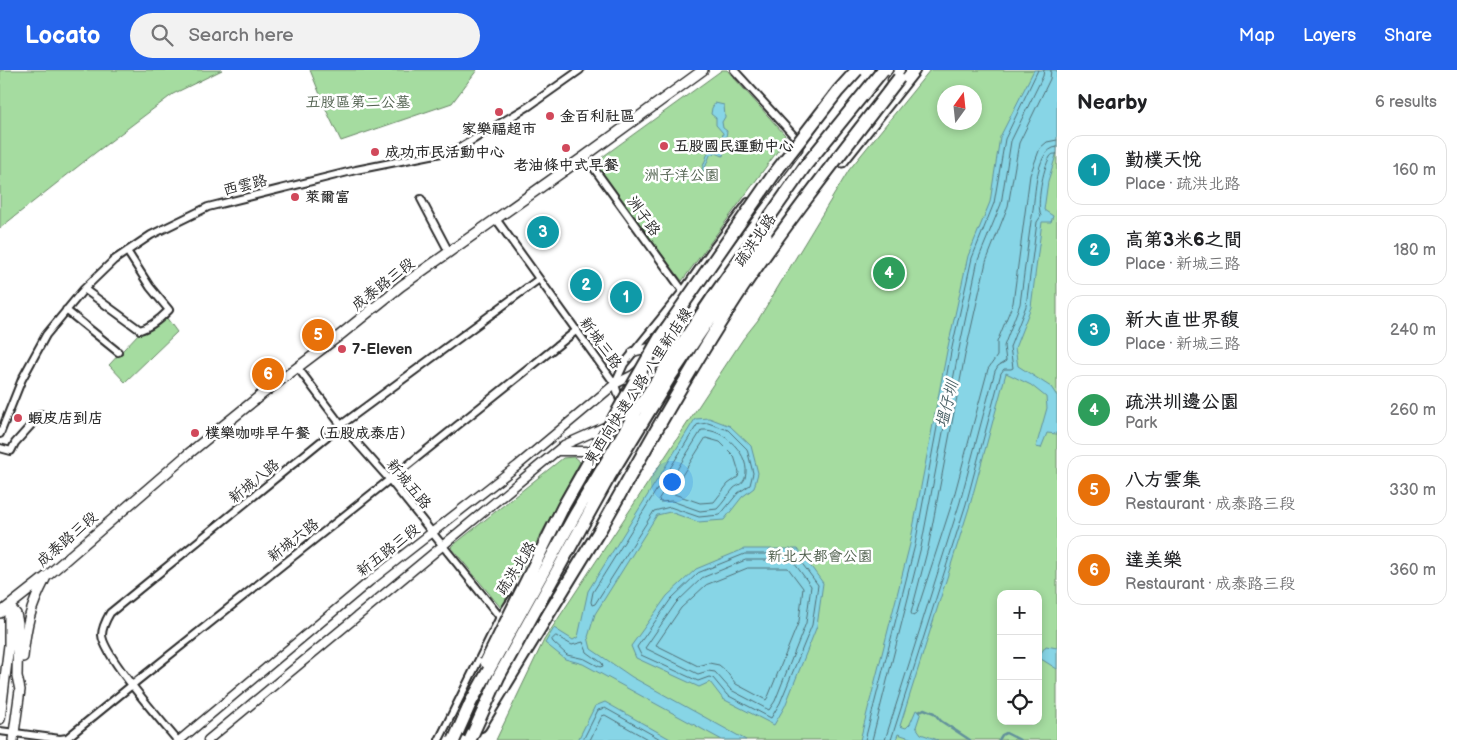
<!DOCTYPE html>
<html lang="en">
<head>
<meta charset="utf-8">
<style>
  body { margin:0; font-family:"Balsamiq Sans","LXGW WenKai TC",sans-serif; background:#f2f2f2; color:#202124 }
  .controls { position:absolute; right:15px; bottom:15px; display:grid; overflow:hidden; border-radius:10px; box-shadow:0 2px 8px #0003 }
  .controls button { width:45px; height:45px; display:grid; place-items:center; padding:0; border:0; border-bottom:1px solid #e0e0e0; background:#fff; color:#202124; font:25px sans-serif }
  .compass { position:absolute; left:937px; top:15px; width:45px; height:45px; border-radius:50%; background:#fff; box-shadow:0 2px 8px #0003; rotate:15deg }
  .you { position:absolute; left:671px; top:411px; width:18px; height:18px; margin:-12px; border:4px solid #fff; border-radius:50%; background:#1a73e8; box-shadow:0 0 0 8px #1a73e833 }
  .badge { display:grid; place-items:center; width:32px; height:32px; border-radius:50%; background:#2563eb; color:#fff; font-size:16px; font-weight:700 }
  .pin { position:absolute; translate:-50% -50%; border:2px solid #fff; box-shadow:0 1px 5px #0006 }
  .list { margin:0; padding:0; list-style:none }
  h2 { display:flex; justify-content:space-between; align-items:center; height:65px; margin:0; padding:0 20px; font-size:21px }
  h2 small { font-size:16px; font-weight:400; color:#757577 }
  .list li { display:grid; grid-template-columns:32px 1fr auto; gap:15px; align-items:center; box-sizing:border-box; height:70px; margin:0 10px 10px; padding:0 10px; border:1px solid #e0e0e0; border-radius:15px }
  .list b { display:block; font-size:19px; white-space:nowrap }
  .list p { margin:0; font-size:16px; white-space:nowrap; color:#757577 }
  .list em { font-size:16px; font-style:normal; color:#757577 }
  .icon { flex:none; width:28px; height:28px; fill:none; stroke:currentColor; stroke-width:2; stroke-linecap:round; stroke-linejoin:round }
  .map { position:relative; flex:none; width:1057px; height:670px; overflow:hidden }
  header { display:flex; align-items:center; gap:30px; box-sizing:border-box; height:70px; padding:0 25px; background:#2563eb; color:#fff }
  header strong { font-size:24px }
  nav { display:flex; gap:28px; margin-inline-start:auto; font-size:18px }
  .search { width:350px; height:45px; background:#f2f2f2; display:flex; align-items:center; gap:12px; box-sizing:border-box; padding:0 18px; border-radius:28px; color:#757577; font-size:19px }
  main { display:flex }
  aside { flex:1; background:#fff }
  .map>svg:first-child { display:block }
</style>
</head>
<body>
<header>
<strong>Locato</strong>
<div class="search"><svg class="icon" aria-label="search" viewBox="0 0 24 24"><circle cx="10" cy="10" r="6"/><path d="M15 15l6 6"/></svg>Search here</div>
<nav><a>Map</a><a>Layers</a><a>Share</a></nav>
</header>
<main>
<div class="map">
<svg width="1057" height="670" viewBox="0 0 1057 670">
  <rect width="100%" height="100%" fill="#fff"/>
  <filter id="ink" filterUnits="userSpaceOnUse"><feTurbulence type="fractalNoise" baseFrequency=".02" numOctaves="2"/><feDisplacementMap in="SourceGraphic" scale="10" xChannelSelector="R" yChannelSelector="G"/><feConvolveMatrix kernelMatrix="1 2 1 2 8 2 1 2 1" color-interpolation-filters="sRGB"/></filter>
  <g filter="url(#ink)">
    <!-- green -->
    <path fill="#a5dca0" stroke="#688466" fill-rule="evenodd" d="M0,0H222L173,24L95,83L0,158Z
      M310,0H477L452,33L341,71L328,44Z
      M722,0H727L785,65V71L682,211L594,93Z
      M930,0H1057V670H496L544,570L743,269L758,250L849,100ZM944,22H974V52H944ZM1001,524H1038V651H1001Z
      M166,247L177,262L125,312L109,295L140,262Z
      M574,387L580,392L501,538L451,477L563,388Z"/>
    <!-- water -->
    <path fill="#87d5e6" stroke="#62919b" d="M1034,0H1057V82L1048,111L1044,140L1053,146L1051,152H1042L1031,237L1015,278L1018,296L1051,317L1057,326V364L1047,363L1041,378L1036,377L1047,338L1046,327L1031,315L1006,303L970,435L900,656L906,658L910,654L916,640L921,642L916,657L921,664L938,670H916L898,664L896,670H860L910,474L947,281L968,186L990,132L1000,67Z
      M715,33L724,35L725,47L722,52L723,58L727,61L723,86L716,83L710,85L704,101L702,99L709,80L721,74L723,63L716,55V48L711,44L712,38Z
      M709,348L730,356L751,376L758,403L754,418L742,427L724,450L698,452L670,442L657,445L595,544L588,567L591,579L632,607L746,670H722L583,594L565,589L545,573L554,558L573,570L578,567L588,521L695,349Z
      M744,479H798L823,513L817,556L785,636L774,655L723,629L710,612L699,617L636,588L631,576L667,526L696,499Z
      M1046,576L1057,578V599L1038,587Z
      M605,632L672,670H578L595,636Z"/>
    <g fill="none" stroke-linecap="round" stroke-linejoin="round">
      <!-- shore -->
      <path stroke="#506f76" stroke-width="1" d="M1051,0L1050,9L1019,73L1008,136L986,192L965,285L928,478L911,543L913,546L916,544L953,430L988,299L997,286V272L1013,233L1030,105L1040,78L1047,72L1057,70
        M708,353L728,360L747,379L753,403L750,415L738,423L720,445L699,447L670,437L654,441L595,534L592,535L591,532L593,522L697,355Z
        M702,360C724,358 752,386 745,408C743,414 738,415 734,418C728,425 723,433 717,439L700,441L672,431L660,432L659,429Z
        M706,368L720,372L734,386L739,402L738,407L728,414L714,432L700,433L674,424L672,422Z
        M745,484H795L818,515L812,555L780,633L771,648L727,625L713,608L709,607L698,611L641,585L637,577L671,529L698,503Z
        M746,490H792L811,516L806,553L775,631L769,640L731,620L715,602L708,601L698,604L645,578L676,533L702,508Z
        M748,498H788L803,518L799,551L768,627L766,630L736,614L725,600L719,595L709,593L698,596L656,575L681,538L706,515Z
        M556,566L572,575L583,572L587,582L602,593L603,596L600,597L585,589L567,585L553,572L552,570Z
        M583,670L598,640L605,638L662,670
        M590,670L602,646L605,645L649,670
        M865,670L915,475L951,282L972,188L994,133L1005,69L1038,0
        M872,670L921,477L958,284L978,190L1001,134L1011,71L1043,6L1044,0
        M885,670L960,432L995,301L998,296L1006,291L1004,276L1020,234L1031,151C1036,134 1033,79 1057,77
        M891,670L966,434L1001,303L1004,299H1011L1013,298L1010,277L1026,236L1037,152L1041,146C1036,135 1043,98 1050,87C1052,84 1053,84 1057,84"/>
      <!-- stream -->
      <path stroke="#62919b" stroke-width="2.5" d="M919,642L924,639L934,643L941,651L970,670
        M999,670L1002,665L1006,663L1020,670"/>
      <!-- minor casing -->
      <g stroke="#2b2b2b" stroke-width="10">
        <path id="minor" d="M734,0L797,69
          M585,86L683,221
          M421,129L449,182
          M496,149L615,314
          M84,219L140,260C151,257 161,248 169,240L150,217L127,181
          M66,240L118,282
          M298,298L341,355L390,410L500,547
          M621,334L615,314L624,294L683,221L714,177L748,132
          M0,364L22,309L46,265L84,219L114,190L151,165L208,137L356,100L456,80L529,36L580,0
          M0,378L11,381L15,373L41,344
          M556,462L580,427
          M0,661L60,669L67,668L132,615L577,260
          M177,670C162,652 103,585 102,565C102,558 106,550 110,543L341,355L539,209
          M439,670L500,547L512,529"/>
      </g>
      <!-- tertiary casing -->
      <g stroke="#2b2b2b" stroke-width="11">
        <path id="tertiary" d="M892,10L900,0
          M633,282L656,276
          M654,284L665,273L812,76
          M558,381H586L594,387L598,400
          M180,670L370,511L517,396L615,314L633,305L639,300
          M208,670L564,375L625,348L634,342"/>
      </g>
      <!-- secondary casing -->
      <g stroke="#2b2b2b" stroke-width="12">
        <path id="secondary" d="M9,536L16,544L18,553L17,606L20,620L13,670
          M0,543L47,506L187,385L261,325L339,266L401,216L585,86L703,0
          M23,587C26,555 30,538 45,509
          M0,649L9,575V536"/>
      </g>
      <!-- trunk casing -->
      <g stroke="#2b2b2b" stroke-width="15">
        <path id="trunk" d="M809,80L868,0
          M842,91L914,0
          M480,656L601,458"/>
      </g>
      <!-- minor -->
      <use href="#minor" stroke="#fff" stroke-width="6"/>
      <!-- tertiary -->
      <use href="#tertiary" stroke="#fff" stroke-width="8"/>
      <!-- secondary -->
      <use href="#secondary" stroke="#fff" stroke-width="9"/>
      <!-- trunk -->
      <use href="#trunk" stroke="#fff" stroke-width="11"/>
      <!-- trunk-bridge casing -->
      <g stroke="#2b2b2b" stroke-width="15" stroke-linecap="butt">
        <path id="trunk-bridge" d="M601,458C647,376 692,295 743,217C792,145 846,77 899,8
          M486,592L563,437L659,269L774,104L838,21L857,0
          M454,670L471,632L576,443L637,340L713,227L806,95L883,0
          M470,670L499,606L609,407L670,307L766,166"/>
      </g>
      <!-- trunk-bridge -->
      <use href="#trunk-bridge" stroke="#fff" stroke-width="11"/>
    </g>
  </g>
  <!-- markers -->
  <g fill="#d1495b" stroke="#fff" stroke-width="2">
    <circle cx="499" cy="42" r="5"/>
    <circle cx="550" cy="46" r="5"/>
    <circle cx="664" cy="76" r="5"/>
    <circle cx="566" cy="78" r="5"/>
    <circle cx="375" cy="82" r="5"/>
    <circle cx="295" cy="127" r="5"/>
    <circle cx="342" cy="279" r="5"/>
    <circle cx="18" cy="348" r="5"/>
    <circle cx="195" cy="363" r="5"/>
  </g>
  <g text-anchor="middle" stroke-width="5" stroke-linejoin="round" paint-order="stroke">
    <!-- park labels -->
    <g font-size="15" fill="#50604e" stroke="#fff">
      <text x="358" y="37">五股區第二公墓</text>
      <text x="682" y="110">洲子洋公園</text>
      <text x="820" y="491">新北大都會公園</text>
    </g>
    <!-- poi labels -->
    <g font-size="15" font-weight="bold" fill="#2b2b2b" stroke="#fff" text-anchor="start">
      <text x="560" y="51">金百利社區</text>
      <text x="499" y="64" text-anchor="middle">家樂福超市</text>
      <text x="674" y="81">五股國民運動中心</text>
      <text x="385" y="87">成功市民活動中心</text>
      <text x="566" y="100" text-anchor="middle">老油條中式早餐</text>
      <text x="305" y="132">萊爾富</text>
      <text x="352" y="284">7-Eleven</text>
      <text x="28" y="353">蝦皮店到店</text>
      <text x="205" y="368">樸樂咖啡早午餐（五股成泰店）</text>
    </g>
    <!-- street labels -->
    <g font-size="15" fill="#2b2b2b" stroke="#fff">
      <text transform="translate(245 115) rotate(-14)" y="5">西雲路</text>
      <text transform="translate(644 146) rotate(54)" y="5">洲子路</text>
      <text transform="translate(755 170) rotate(-55)" y="5">疏洪北路</text>
      <text transform="translate(383 214) rotate(-38)" y="5">成泰路三段</text>
      <text transform="translate(601 273) rotate(54)" y="5">新城三路</text>
      <text transform="translate(638 316) rotate(-57)" y="5">東西向快速公路 八里新店線</text>
      <text transform="translate(254 411) rotate(-39)" y="5">新城八路</text>
      <text transform="translate(409 414) rotate(50)" y="5">新城五路</text>
      <text transform="translate(67 469) rotate(-41)" y="5">成泰路三段</text>
      <text transform="translate(293 470) rotate(-38)" y="5">新城六路</text>
      <text transform="translate(388 480) rotate(-38)" y="5">新五路三段</text>
      <text transform="translate(516 498) rotate(-57)" y="5">疏洪北路</text>
    </g>
    <!-- water labels -->
    <g font-size="16" font-style="italic" fill="#475e63" stroke="#fff">
      <text transform="translate(946 334) rotate(-76)" y="6">塭仔圳</text>
    </g>
  </g>
</svg>
<div class="controls">
<button>+</button>
<button>−</button>
<button><svg class="icon" aria-label="locate" viewBox="0 0 24 24"><circle cx="12" cy="12" r="6"/><path d="M12 2v4M12 18v4M2 12h4M18 12h4"/></svg></button>
</div>
<svg class="compass" viewBox="-18 -18 36 36"><path d="M0-13l5 13h-10z" fill="#e53935"/><path d="M0 13l5-13h-10z" fill="#757577"/></svg>
<div class="you"></div>
<div class="pin badge" style="left:626px;top:227px;background:#0f9aa8">1</div>
<div class="pin badge" style="left:586px;top:215px;background:#0f9aa8">2</div>
<div class="pin badge" style="left:543px;top:162px;background:#0f9aa8">3</div>
<div class="pin badge" style="left:889px;top:203px;background:#2e9e5b">4</div>
<div class="pin badge" style="left:318px;top:265px;background:#e8710a">5</div>
<div class="pin badge" style="left:268px;top:304px;background:#e8710a">6</div>
</div>
<aside>
<h2>Nearby<small>6 results</small></h2>
<ul class="list">
<li><span class="badge" style="background:#0f9aa8">1</span><div><b>勤樸天悅</b><p>Place · 疏洪北路</p></div><em>160 m</em></li>
<li><span class="badge" style="background:#0f9aa8">2</span><div><b>高第3米6之間</b><p>Place · 新城三路</p></div><em>180 m</em></li>
<li><span class="badge" style="background:#0f9aa8">3</span><div><b>新大直世界馥</b><p>Place · 新城三路</p></div><em>240 m</em></li>
<li><span class="badge" style="background:#2e9e5b">4</span><div><b>疏洪圳邊公園</b><p>Park</p></div><em>260 m</em></li>
<li><span class="badge" style="background:#e8710a">5</span><div><b>八方雲集</b><p>Restaurant · 成泰路三段</p></div><em>330 m</em></li>
<li><span class="badge" style="background:#e8710a">6</span><div><b>達美樂</b><p>Restaurant · 成泰路三段</p></div><em>360 m</em></li>
</ul>
</aside>
</main>
</body>
</html>
